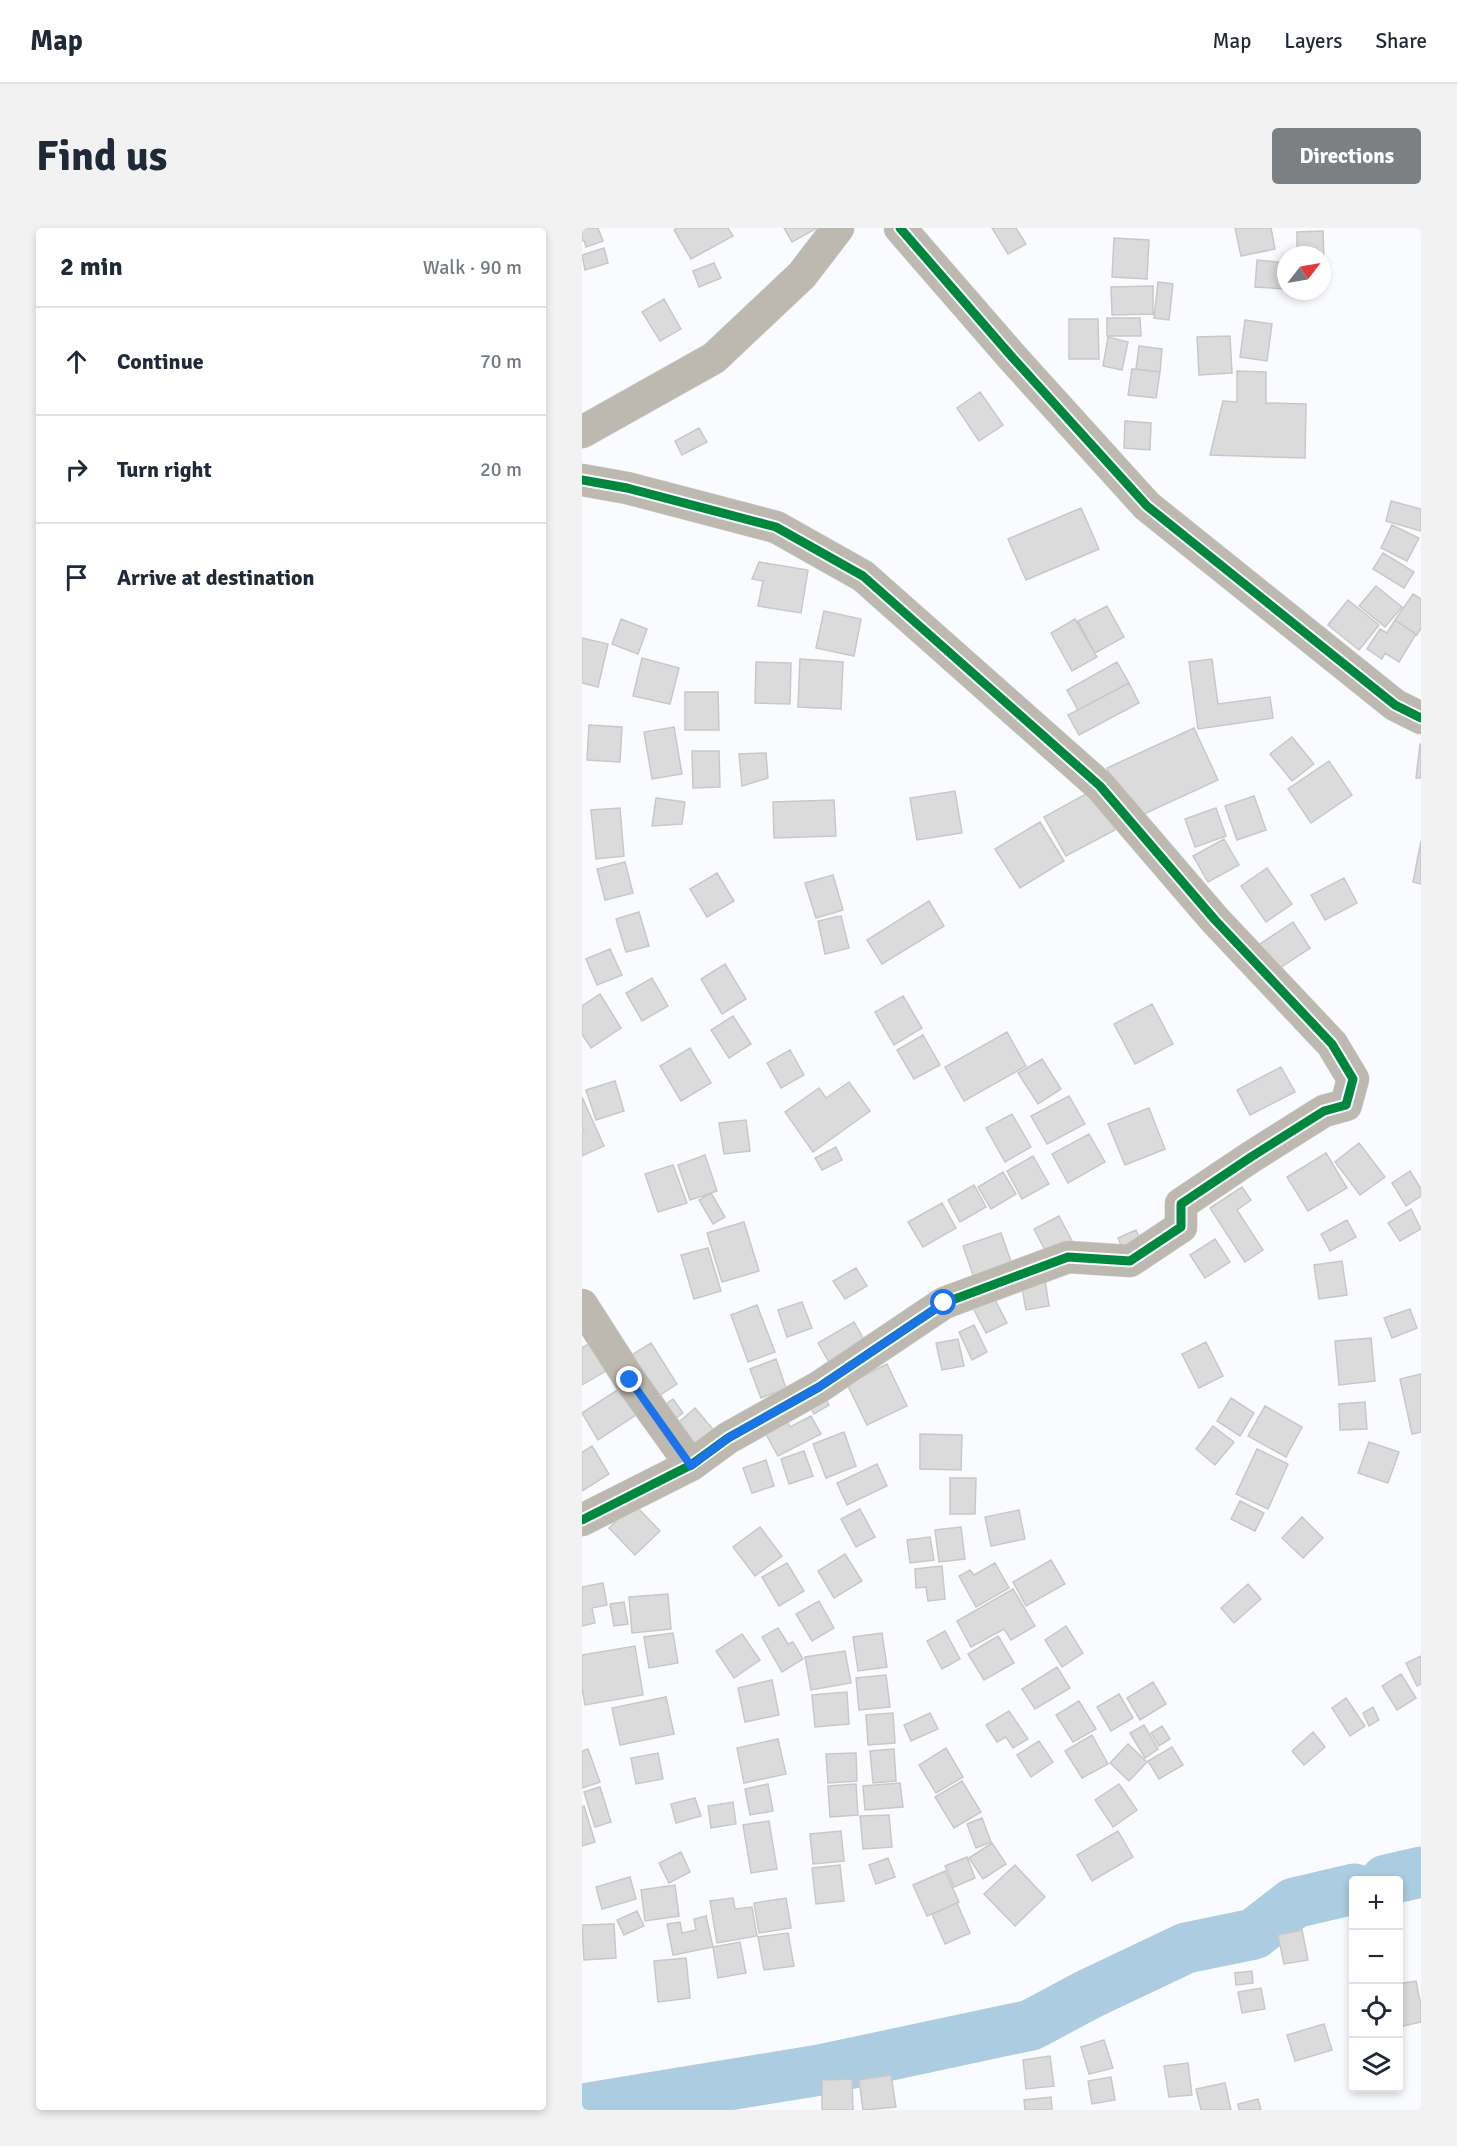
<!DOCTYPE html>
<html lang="en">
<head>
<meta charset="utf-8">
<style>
  body { margin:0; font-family:Signika,sans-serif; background:#f2f2f3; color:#1f2937 }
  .controls { position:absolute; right:18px; bottom:18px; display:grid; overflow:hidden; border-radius:6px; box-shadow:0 3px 9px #0003 }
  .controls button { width:54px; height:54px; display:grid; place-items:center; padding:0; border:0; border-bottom:2px solid #e0e1e3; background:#fff; color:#1f2937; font:30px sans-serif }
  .compass { position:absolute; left:695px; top:18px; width:54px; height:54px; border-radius:50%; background:#fff; box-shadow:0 3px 9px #0003; rotate:59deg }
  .stop { position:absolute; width:18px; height:18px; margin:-14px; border:4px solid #1a73e8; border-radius:50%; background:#fff }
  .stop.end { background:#1a73e8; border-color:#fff; box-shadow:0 2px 6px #0008 }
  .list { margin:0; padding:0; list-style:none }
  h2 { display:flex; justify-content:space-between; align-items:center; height:78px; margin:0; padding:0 24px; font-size:26px }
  h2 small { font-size:20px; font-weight:400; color:#747a83 }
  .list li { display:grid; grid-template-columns:39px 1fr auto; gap:18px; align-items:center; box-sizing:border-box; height:108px; padding:0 24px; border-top:2px solid #e0e1e3 }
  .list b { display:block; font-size:22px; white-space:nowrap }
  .list em { font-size:20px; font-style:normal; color:#747a83 }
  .icon { flex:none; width:33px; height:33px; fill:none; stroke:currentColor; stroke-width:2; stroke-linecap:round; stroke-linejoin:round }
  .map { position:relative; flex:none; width:839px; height:1882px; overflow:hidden; border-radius:6px }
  header { display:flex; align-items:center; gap:36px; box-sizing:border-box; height:84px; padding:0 30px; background:#fff; border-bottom:2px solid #e0e1e3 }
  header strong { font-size:28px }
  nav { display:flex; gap:33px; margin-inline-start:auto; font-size:21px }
  .intro { display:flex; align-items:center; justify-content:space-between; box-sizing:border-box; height:144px; padding:0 36px }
  h1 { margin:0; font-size:42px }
  .button { padding:15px 27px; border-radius:6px; background:#7c8082; color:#fff; font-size:21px; font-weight:700 }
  main { display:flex; gap:36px; padding:0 36px }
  aside { flex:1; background:#fff; border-radius:6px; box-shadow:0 3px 9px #0003 }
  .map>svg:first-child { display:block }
</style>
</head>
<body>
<header>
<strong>Map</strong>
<nav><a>Map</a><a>Layers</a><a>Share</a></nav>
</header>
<div class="intro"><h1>Find us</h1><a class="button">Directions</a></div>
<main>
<aside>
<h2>2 min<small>Walk · 90 m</small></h2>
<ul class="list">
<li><svg class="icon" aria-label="ahead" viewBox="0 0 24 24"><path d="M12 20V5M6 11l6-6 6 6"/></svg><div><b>Continue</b></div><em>70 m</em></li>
<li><svg class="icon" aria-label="right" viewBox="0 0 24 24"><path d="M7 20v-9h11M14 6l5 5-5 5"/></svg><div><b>Turn right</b></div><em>20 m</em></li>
<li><svg class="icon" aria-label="arrive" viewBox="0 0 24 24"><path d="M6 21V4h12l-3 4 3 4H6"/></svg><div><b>Arrive at destination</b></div></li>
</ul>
</aside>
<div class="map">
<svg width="839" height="1882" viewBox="0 0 839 1882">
  <rect width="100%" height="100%" fill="#f9fbfe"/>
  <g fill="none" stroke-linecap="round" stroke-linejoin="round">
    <!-- river -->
    <path stroke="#abcce1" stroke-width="51" d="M804,1652L839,1644
      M0,1881L238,1842L449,1797L507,1766L604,1720L672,1706L712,1675L772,1661"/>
  </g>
  <!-- building -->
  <path fill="#dcdbdb" stroke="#c9c8c8" stroke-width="1.5" d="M0,0H16L21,13L4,19L2,12L0,13Z
    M95,0H146L151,8L109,31L92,2Z
    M202,0H235L210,14Z
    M410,0H434L444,16L426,26Z
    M653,0H689L693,21L659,28Z
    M741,3L742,33H740V27H715V4Z
    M532,10L567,12L565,51L530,49Z
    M22,20L26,35L3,42L0,27Z
    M675,32L704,35V61L673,59Z
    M132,35L139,50L117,59L111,43Z
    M576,54L591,56L587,92L572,90Z
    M571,58V86L530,87L529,59Z
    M82,71L99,101L78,113L60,84Z
    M525,90H558L559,108H525Z
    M487,91H516L517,131H487Z
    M663,92L690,96L685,133L658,129Z
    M648,108L650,145L617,147L615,109Z
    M526,109L546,114L540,142L521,138Z
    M557,118L580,121L578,144L554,141Z
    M550,141L578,144L574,170L546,167Z
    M655,143L684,144V175L724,176L723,230L628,227L641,173L655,174Z
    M398,164L421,197L397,213L375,180Z
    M543,193L569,195L568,222L542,220Z
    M117,200L125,214L100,227L93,213Z
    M809,273L839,281V303L804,293Z
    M499,280L517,321L444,352L426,311Z
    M810,297L837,310L825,333L799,320Z
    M801,325L832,344L822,360L791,341Z
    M177,334L226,342L219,385L176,378L181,353L170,351Z
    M794,358L820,379L803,399L777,378Z
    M831,366L839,371V400L835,407L813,392Z
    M766,372L797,397L777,422L746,397Z
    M525,378L542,409L513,425L496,393Z
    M242,383L279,391L272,428L234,420Z
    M39,391L65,401L56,426L30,416Z
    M493,391L515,429L490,443L469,405Z
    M813,392L834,406L817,434L803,425L800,431L785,421L798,401L805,405Z
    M0,410L26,416L16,459L0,455Z
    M60,430L97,440L88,476L51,468Z
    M218,431L261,434L259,481L216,479Z
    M630,431L636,476L688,469L691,490L616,501L607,434Z
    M174,434L209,435L208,476L173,475Z
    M535,434L547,455L496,482L485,462Z
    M547,455L557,475L497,507L486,487Z
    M103,464H136L137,502H103Z
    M7,497L40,499L38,534L5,532Z
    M92,499L100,546L70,551L62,504Z
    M612,500L636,552L549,592L525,540Z
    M710,509L732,536L710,553L688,526Z
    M838,516L839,517V550H834Z
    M110,523H137L138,559L111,560Z
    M184,525L186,550L160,558L157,526Z
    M747,533L770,567L729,595L706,561Z
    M511,562L533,602L484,628L462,589Z
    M373,563L380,605L335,612L328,570Z
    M672,568L684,602L655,612L643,578Z
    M74,570L103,574L100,596L70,598Z
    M252,572L254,608L192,610L191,574Z
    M38,580L42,628L14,631L9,582Z
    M634,580L644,608L613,619L603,591Z
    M458,594L482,633L438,660L413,621Z
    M642,611L657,637L626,654L611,628Z
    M839,613V656L831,654Z
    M43,634L51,665L23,672L15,641Z
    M685,640L710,676L684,694L659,658Z
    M135,645L152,673L125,689L108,661Z
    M251,647L261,682L234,690L223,655Z
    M762,650L775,675L743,692L729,667Z
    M347,673L362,698L300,736L285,712Z
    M57,684L67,718L44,724L34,691Z
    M259,688L267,720L243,726L236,693Z
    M711,694L728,720L692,744L675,718Z
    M28,721L40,747L15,757L4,731Z
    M143,736L164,771L140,786L119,751Z
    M70,750L86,778L60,793L44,765Z
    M18,766L39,800L9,820L0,806V778Z
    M321,768L340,800L312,817L293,784Z
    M570,776L591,816L553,836L532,796Z
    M151,788L169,816L147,830L129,802Z
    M425,804L444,838L382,873L363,839Z
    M341,807L358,837L332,851L315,822Z
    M108,820L129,855L99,873L78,838Z
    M208,822L222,847L199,860L185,835Z
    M460,831L479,861L456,876L436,845Z
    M699,839L713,864L668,887L655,862Z
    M33,853L42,883L14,892L4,862Z
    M267,854L288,883L231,924L203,884L237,860L244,870Z
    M487,868L503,896L465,916L449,888Z
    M0,869L22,918L0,928V904L2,903L0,900Z
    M567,880L583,921L543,937L526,896Z
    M430,886L449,919L423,934L404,900Z
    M164,892L168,923L142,926L137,895Z
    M507,906L523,934L486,955L470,926Z
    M777,915L803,949L778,967L753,934Z
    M254,919L260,932L240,942L233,930Z
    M744,925L765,960L726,983L705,949Z
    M123,927L135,963L108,972L96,937Z
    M451,928L467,956L440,971L425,943Z
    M91,937L105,975L76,984L63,946Z
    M828,943L839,961V968L824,978L810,955Z
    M421,944L434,966L409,981L396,959Z
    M392,957L404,979L378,994L366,972Z
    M660,959L669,972L655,982L681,1022L663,1034L628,980Z
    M129,965L143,989L131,996L117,972Z
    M360,975L374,1000L341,1019L326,994Z
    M829,981L839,1001L818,1013L806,995Z
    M477,988L490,1013L465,1026L452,1001Z
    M765,992L774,1009L748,1023L739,1006Z
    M162,994L177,1043L140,1054L125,1005Z
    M554,1002L561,1018L543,1026L536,1010Z
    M419,1005L431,1039L393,1053L381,1018Z
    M633,1011L648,1034L623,1050L608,1027Z
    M126,1020L139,1063L112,1071L99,1027Z
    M760,1033L765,1067L737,1071L732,1037Z
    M274,1040L285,1058L263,1071L251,1053Z
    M463,1052L467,1078L444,1082L439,1055Z
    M411,1068L425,1095L404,1105L390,1078Z
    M220,1074L230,1100L205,1109L196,1082Z
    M175,1077L193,1124L166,1134L149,1087Z
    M828,1081L835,1100L810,1110L802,1090Z
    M272,1094L285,1117L249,1138L236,1115Z
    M392,1097L405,1124L390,1132L377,1104Z
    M789,1110L793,1153L757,1157L753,1113Z
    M376,1111L382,1138L360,1142L354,1115Z
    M624,1114L641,1148L617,1160L600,1126Z
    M8,1115L24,1143L0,1157V1120Z
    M69,1115L95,1156L69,1173L43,1131Z
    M194,1131L204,1160L179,1170L168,1141Z
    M305,1136L325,1178L285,1197L265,1156Z
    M839,1146V1204L830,1206L818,1151Z
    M40,1159L57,1185L16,1212L0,1185Z
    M240,1164L247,1177L232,1186L225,1173Z
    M649,1170L672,1185L658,1208L635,1193Z
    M91,1171L101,1185L84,1197L75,1183Z
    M783,1174L785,1201L758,1202L757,1176Z
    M683,1178L720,1199L704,1229L666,1208Z
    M113,1180L134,1205L110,1225L89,1201Z
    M203,1188L208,1199L229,1188L239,1206L196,1228L180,1199Z
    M631,1198L652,1214L633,1237L614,1221Z
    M262,1204L274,1238L244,1250L231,1216Z
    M338,1206L380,1207L379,1242L338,1241Z
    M787,1214L817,1224L806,1255L776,1245Z
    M10,1218L27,1246L0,1263V1224Z
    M675,1221L706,1236L686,1281L654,1266Z
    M222,1223L231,1248L207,1256L199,1231Z
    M184,1232L192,1258L170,1265L161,1240Z
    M295,1236L305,1258L265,1277L255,1255Z
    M368,1250H394L393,1286H368Z
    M658,1273L682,1285L673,1303L649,1291Z
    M52,1276L78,1303L53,1327L27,1300Z
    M278,1281L293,1309L274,1319L259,1291Z
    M437,1282L443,1311L409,1318L403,1289Z
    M720,1289L741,1310L721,1330L700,1310Z
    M178,1299L200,1328L173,1348L151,1319Z
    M379,1299L383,1331L357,1334L353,1302Z
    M348,1309L352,1332L328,1335L325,1312Z
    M263,1326L280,1353L252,1370L236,1343Z
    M469,1332L483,1356L444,1378L431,1354Z
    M205,1335L222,1363L197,1378L180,1349Z
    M413,1335L427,1360L394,1379L377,1348L388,1342L392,1347Z
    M360,1338L363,1371L346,1373L344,1359L334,1360L333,1341Z
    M21,1355L25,1377L10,1380L13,1395L0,1398V1359Z
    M666,1356L679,1371L652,1395L639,1380Z
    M431,1361L453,1398L429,1412L422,1401L389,1419L375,1393Z
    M86,1366L89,1401L50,1405L47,1369Z
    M237,1373L252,1400L230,1413L214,1386Z
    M42,1374L46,1396L32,1398L28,1376Z
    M484,1398L501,1425L480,1439L463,1412Z
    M196,1400L206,1416L211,1414L221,1431L200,1444L180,1409Z
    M363,1403L378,1431L360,1441L345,1413Z
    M91,1405L96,1435L67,1440L62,1409Z
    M300,1405L305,1439L276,1443L271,1409Z
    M160,1406L178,1432L152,1450L134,1423Z
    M416,1408L432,1435L402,1452L386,1426Z
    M53,1418L61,1467L3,1477L0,1460V1427Z
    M263,1423L269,1455L229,1462L223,1429Z
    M839,1428V1456L835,1458L824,1435Z
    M475,1439L488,1460L453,1481L440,1461Z
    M819,1446L834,1470L815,1482L800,1458Z
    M304,1447L308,1479L277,1482L274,1450Z
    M190,1452L197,1487L163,1494L156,1460Z
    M571,1454L584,1476L558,1492L545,1470Z
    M265,1464L267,1496L233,1499L230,1467Z
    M537,1466L551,1490L529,1503L515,1479Z
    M84,1469L92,1506L38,1517L30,1480Z
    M764,1470L783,1498L768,1508L750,1480Z
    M497,1473L514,1501L491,1514L474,1487Z
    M791,1479L797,1492L787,1498L781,1485Z
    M427,1483L446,1511L431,1520L424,1509L415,1514L404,1497Z
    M311,1485L313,1515L286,1517L284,1487Z
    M348,1485L356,1501L329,1513L322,1497Z
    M562,1497L576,1521L563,1530L548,1505Z
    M580,1498L588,1511L577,1518L569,1505Z
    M731,1504L743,1519L722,1537L710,1523Z
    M510,1507L526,1536L500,1550L483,1523Z
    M196,1511L204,1546L162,1555L155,1520Z
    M457,1513L471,1534L449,1549L435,1527Z
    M546,1516L565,1534L547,1553L528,1535Z
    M590,1519L601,1537L577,1551L566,1533Z
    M364,1520L381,1549L354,1565L337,1537Z
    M6,1521L18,1554L0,1560V1523Z
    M312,1521L314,1553L291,1555L288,1523Z
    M76,1525L81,1551L54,1556L49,1530Z
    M274,1525L275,1553L246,1555L244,1526Z
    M380,1553L399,1584L372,1600L353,1569Z
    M318,1555L321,1579L283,1582L281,1558Z
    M186,1556L191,1583L168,1587L163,1561Z
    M274,1556L276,1587L248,1589L246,1558Z
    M537,1556L555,1582L531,1599L513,1572Z
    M18,1559L29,1594L13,1599L2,1564Z
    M113,1570L119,1588L94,1595L89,1576Z
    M151,1574L154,1596L129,1600L126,1578Z
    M2,1578L13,1614L0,1618V1579Z
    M307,1587L310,1619L281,1621L278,1588Z
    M400,1590L409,1614L394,1620L385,1596Z
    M187,1593L195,1641L169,1645L161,1597Z
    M259,1603L262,1633L231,1636L228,1606Z
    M536,1603L551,1629L510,1653L495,1627Z
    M410,1615L424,1636L401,1651L387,1630Z
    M99,1624L108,1644L87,1655L77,1635Z
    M385,1629L393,1650L372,1659L363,1638Z
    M306,1630L313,1649L294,1656L287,1637Z
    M258,1637L262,1673L234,1676L230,1640Z
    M433,1637L463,1669L433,1698L402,1666Z
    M363,1643L377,1674L345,1688L331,1657Z
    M48,1649L54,1671L20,1681L14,1659Z
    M93,1657L97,1688L63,1693L59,1662Z
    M151,1670L153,1681L170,1679L175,1708L135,1715L128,1673Z
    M204,1670L209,1700L177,1705L172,1675Z
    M375,1675L388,1705L363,1716L350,1686Z
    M55,1683L62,1698L42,1707L35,1692Z
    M124,1688L131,1719L91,1727L85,1696L98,1694L100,1705L114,1702L112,1691Z
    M32,1696L34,1730L2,1732L0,1697Z
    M720,1702L726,1732L702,1736L696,1707Z
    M206,1705L212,1738L182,1742L176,1709Z
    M158,1714L164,1745L136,1750L131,1719Z
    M104,1730L108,1770L76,1774L72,1733Z
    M670,1743L671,1755L654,1757L653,1745Z
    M834,1753L839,1778V1794L821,1798L816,1775V1756Z
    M679,1760L683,1781L660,1785L656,1764Z
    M742,1796L750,1822L713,1833L705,1807Z
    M522,1812L531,1840L507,1846L499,1819Z
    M468,1828L472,1858L444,1861L441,1832Z
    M606,1835L610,1867L587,1869L582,1838Z
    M309,1847L314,1879L281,1882L277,1852Z
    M529,1849L533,1872L510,1876L506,1853Z
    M270,1851L271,1882H240V1852Z
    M643,1855L649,1882H619L614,1861Z
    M469,1869L470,1882H443L442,1872Z
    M676,1871L679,1882H657L656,1876Z"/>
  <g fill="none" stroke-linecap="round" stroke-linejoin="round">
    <!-- minor casing -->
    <g stroke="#d3d5d7" stroke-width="33">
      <path id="minor" d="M318,0L430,129L565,278L813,477L839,490
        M0,204L132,130L220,47L256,0
        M0,252L45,260L194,299L281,348L518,558L633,692L750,816L771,851L764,877L742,883L669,929L599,976V999L548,1033L486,1029L362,1075L237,1159L146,1210L109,1237L0,1292
        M0,1077L48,1152L109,1237"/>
    </g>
    <!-- minor -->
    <use href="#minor" stroke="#bdb8b0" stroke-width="32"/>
    <!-- cycleway casing -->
    <g stroke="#f8fbff" stroke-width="13">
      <path id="cycleway" d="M318,0L430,129L565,278L813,477L839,490
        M0,252L45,260L194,299L281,348L518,558L633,692L750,816L771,851L764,877L742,883L669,929L599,976V999L548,1033L486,1029L362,1075L237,1159L146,1210L109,1237L0,1292"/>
    </g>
    <!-- cycleway -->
    <use href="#cycleway" stroke="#00873e" stroke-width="9"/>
  </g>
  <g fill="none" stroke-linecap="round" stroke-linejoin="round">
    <!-- route -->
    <path stroke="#1a73e8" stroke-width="8" d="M48,1152L109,1238L146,1210L237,1159L362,1075"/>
  </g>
</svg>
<div class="controls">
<button>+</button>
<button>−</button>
<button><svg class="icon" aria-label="locate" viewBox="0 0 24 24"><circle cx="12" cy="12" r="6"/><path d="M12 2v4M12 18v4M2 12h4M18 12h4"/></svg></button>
<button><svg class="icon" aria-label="layers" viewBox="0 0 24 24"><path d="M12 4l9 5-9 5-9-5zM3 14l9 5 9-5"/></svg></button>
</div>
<svg class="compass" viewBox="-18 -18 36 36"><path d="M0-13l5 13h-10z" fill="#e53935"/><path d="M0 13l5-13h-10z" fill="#747a83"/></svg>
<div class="stop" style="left:362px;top:1075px"></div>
<div class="stop end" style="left:48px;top:1152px"></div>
</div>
</main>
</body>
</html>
